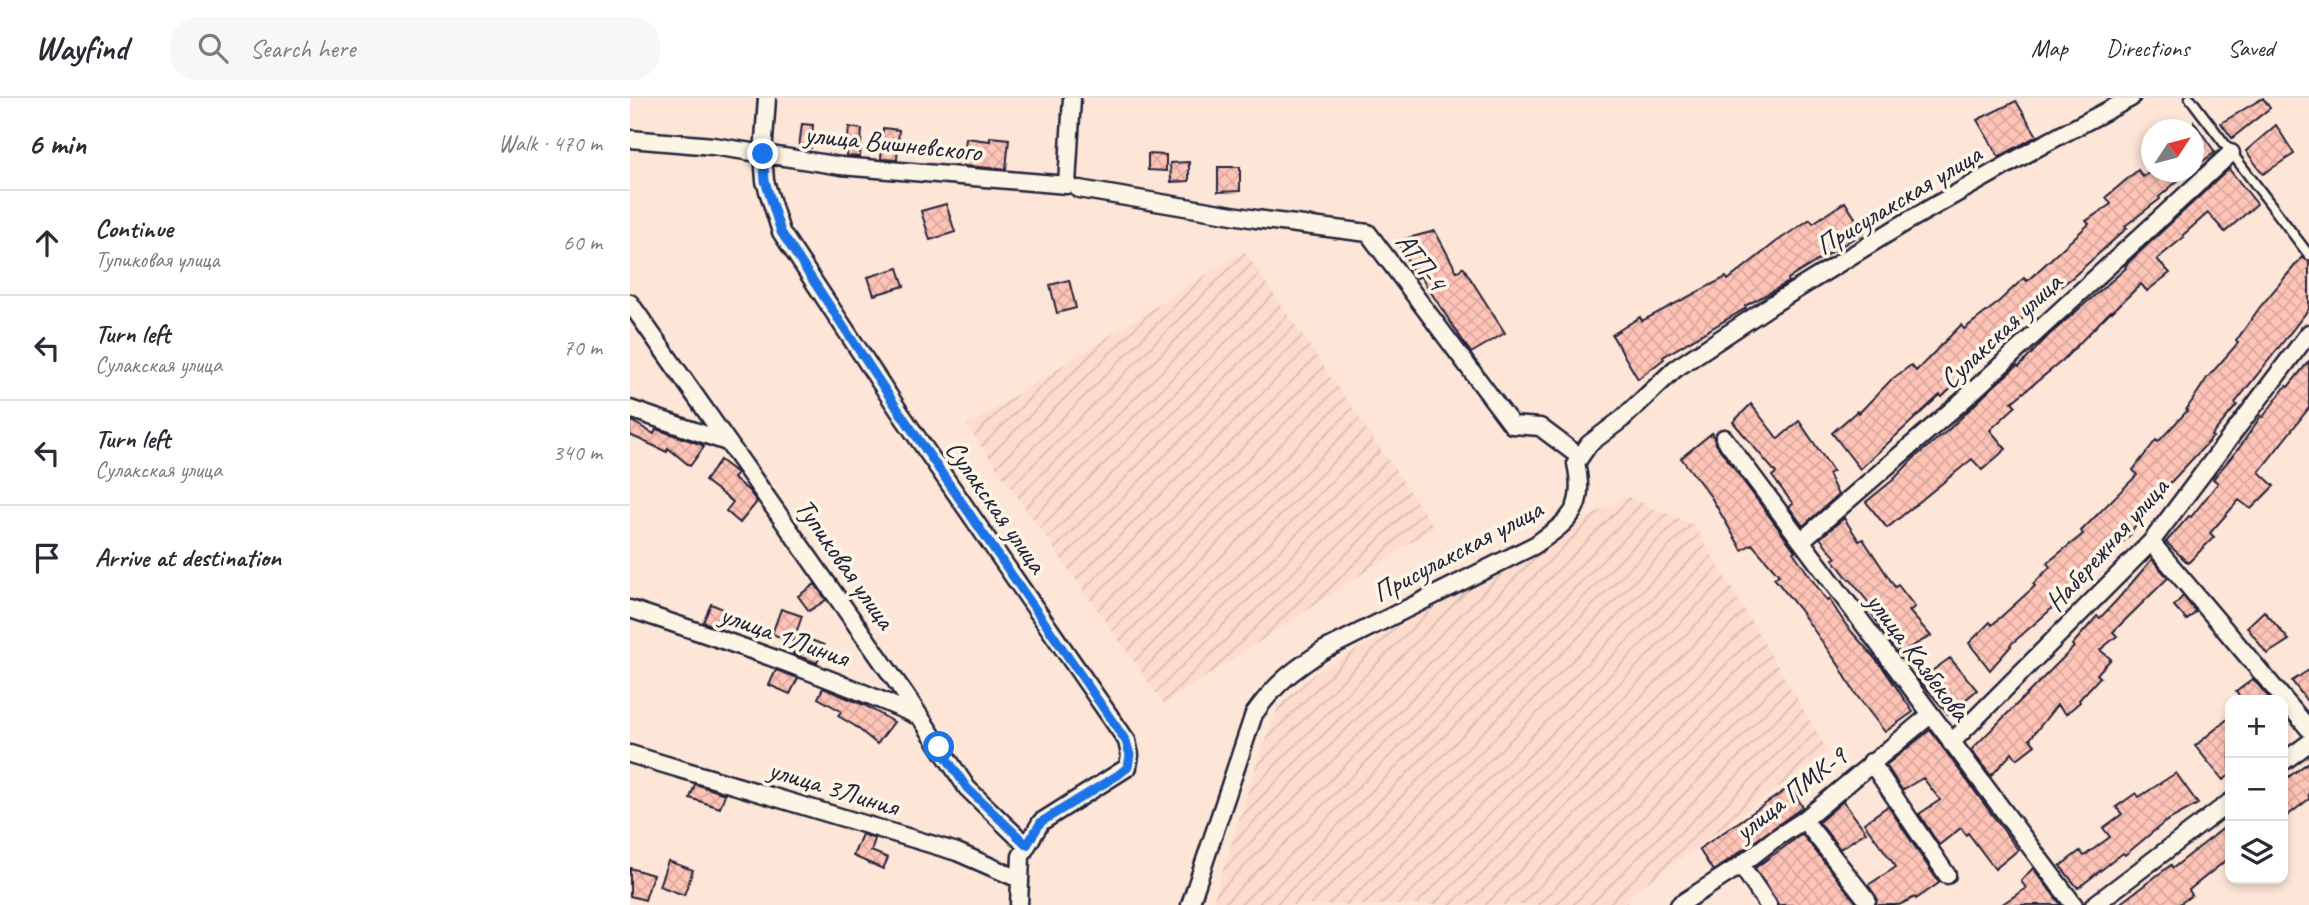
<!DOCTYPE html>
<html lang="en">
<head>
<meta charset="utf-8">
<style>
  body { margin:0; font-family:Caveat,sans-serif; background:#f7f7f7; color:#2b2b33 }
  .controls { position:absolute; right:21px; bottom:21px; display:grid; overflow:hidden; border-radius:14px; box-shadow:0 4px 10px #0003 }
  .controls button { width:63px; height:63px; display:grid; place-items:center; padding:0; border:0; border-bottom:2px solid #e1e1e2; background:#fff; color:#2b2b33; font:35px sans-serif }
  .compass { position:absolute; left:1511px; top:21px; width:63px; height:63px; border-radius:50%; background:#fff; box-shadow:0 4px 10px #0003; rotate:54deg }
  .stop { position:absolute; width:21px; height:21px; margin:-16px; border:5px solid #1a73e8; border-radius:50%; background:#fff }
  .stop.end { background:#1a73e8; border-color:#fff; box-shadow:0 2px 7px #0008 }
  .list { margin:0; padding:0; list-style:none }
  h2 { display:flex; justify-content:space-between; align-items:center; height:91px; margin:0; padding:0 28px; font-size:30px }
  h2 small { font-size:23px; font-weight:400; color:#7c7c81 }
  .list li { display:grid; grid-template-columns:46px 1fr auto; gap:21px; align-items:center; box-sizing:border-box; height:105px; padding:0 28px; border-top:2px solid #e1e1e2 }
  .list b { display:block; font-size:26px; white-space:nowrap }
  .list p { margin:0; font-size:23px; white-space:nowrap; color:#7c7c81 }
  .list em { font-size:23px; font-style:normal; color:#7c7c81 }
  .icon { flex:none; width:38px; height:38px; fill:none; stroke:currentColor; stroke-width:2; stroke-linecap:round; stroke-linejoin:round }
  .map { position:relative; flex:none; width:1679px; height:807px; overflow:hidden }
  header { display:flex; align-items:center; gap:42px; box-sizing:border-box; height:98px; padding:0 35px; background:#fff; border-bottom:2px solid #e1e1e2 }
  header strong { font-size:33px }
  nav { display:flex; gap:38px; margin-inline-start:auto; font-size:24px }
  .search { width:490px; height:63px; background:#f7f7f7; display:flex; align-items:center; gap:18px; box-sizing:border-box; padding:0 24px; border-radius:28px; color:#7c7c81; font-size:26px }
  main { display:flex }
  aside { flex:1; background:#fff }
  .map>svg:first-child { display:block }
</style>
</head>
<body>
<header>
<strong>Wayfind</strong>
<div class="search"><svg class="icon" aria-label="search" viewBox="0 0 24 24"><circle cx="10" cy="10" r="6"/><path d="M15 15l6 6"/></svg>Search here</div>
<nav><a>Map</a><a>Directions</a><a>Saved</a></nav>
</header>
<main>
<aside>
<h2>6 min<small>Walk · 470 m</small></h2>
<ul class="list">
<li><svg class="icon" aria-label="ahead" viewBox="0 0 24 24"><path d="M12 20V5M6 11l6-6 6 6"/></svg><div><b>Continue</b><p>Тупиковая улица</p></div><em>60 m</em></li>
<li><svg class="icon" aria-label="left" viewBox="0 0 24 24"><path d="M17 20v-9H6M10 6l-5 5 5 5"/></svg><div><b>Turn left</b><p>Сулакская улица</p></div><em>70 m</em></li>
<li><svg class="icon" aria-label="left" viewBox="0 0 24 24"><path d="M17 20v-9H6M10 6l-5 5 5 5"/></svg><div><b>Turn left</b><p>Сулакская улица</p></div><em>340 m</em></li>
<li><svg class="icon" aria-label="arrive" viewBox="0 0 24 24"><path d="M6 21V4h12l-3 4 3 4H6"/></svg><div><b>Arrive at destination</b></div></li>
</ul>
</aside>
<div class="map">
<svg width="1679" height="807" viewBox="0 0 1679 807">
  <defs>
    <pattern id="industrial-furrows" width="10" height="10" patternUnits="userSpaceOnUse" patternTransform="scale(1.75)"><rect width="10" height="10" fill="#fedccd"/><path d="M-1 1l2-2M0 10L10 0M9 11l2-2" fill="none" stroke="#d9bcb1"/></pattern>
    <pattern id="building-cross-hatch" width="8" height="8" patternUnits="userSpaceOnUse" patternTransform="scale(1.75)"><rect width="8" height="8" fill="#ffc4b7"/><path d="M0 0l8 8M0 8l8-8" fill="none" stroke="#daa89e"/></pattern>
  </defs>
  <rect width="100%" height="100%" fill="#fde6d7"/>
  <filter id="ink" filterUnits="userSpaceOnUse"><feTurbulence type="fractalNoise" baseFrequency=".0143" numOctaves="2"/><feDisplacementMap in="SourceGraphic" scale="14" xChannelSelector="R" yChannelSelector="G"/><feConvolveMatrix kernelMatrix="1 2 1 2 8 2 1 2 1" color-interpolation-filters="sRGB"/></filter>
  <g filter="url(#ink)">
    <!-- industrial -->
    <path fill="url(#industrial-furrows)" d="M614,153L804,429L534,606L337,328Z
      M996,398L1064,427L1198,653L996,800L999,807H582L626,668L648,609L684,576Z"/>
    <!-- building -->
    <path fill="url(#building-cross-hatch)" stroke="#22223b" stroke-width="2" d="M1633,0L1640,10L1602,40L1591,25Z
      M1386,3L1407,38L1369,59L1347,22Z
      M1564,24L1585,54L1564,70Z
      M172,26L183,27L181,50L169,49Z
      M1646,27L1664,56L1633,76L1616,53Z
      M219,29L232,31L230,59L216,58Z
      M253,30L269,32L267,62L251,61Z
      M360,39L379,41L376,71L333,68L336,40L360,43Z
      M518,56L536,57V73L518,72Z
      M559,64V83L541,84L540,65Z
      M588,69H610V93L588,94Z
      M1599,71L1627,106L1595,134L1578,115L1553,137L1554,139L1527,161L1540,175L1517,193L1511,186L1482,214L1481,213L1432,263L1382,304L1386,308L1360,332L1376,351L1352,372L1342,361L1257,430L1236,404L1263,382L1284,360L1317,333L1365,287L1387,268L1389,269L1418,238L1496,170L1495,168L1501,162Z
      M1508,72L1513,79L1520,74H1558L1529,99L1530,101L1495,128L1497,130L1443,179L1409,205L1355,256L1357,258L1332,278L1333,279L1312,299L1310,297L1230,371L1202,335L1227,313L1229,315L1261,282L1281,267L1286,273L1331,227L1334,231L1364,208L1394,180L1397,183L1459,126L1456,123L1481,106L1476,99Z
      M1215,104L1234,134L1158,181L1159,184L1115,208L1116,210L1033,259L1034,261L1008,281L982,237L1010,219L1012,223L1096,179L1098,182L1146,144L1180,121L1183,125Z
      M316,106L325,134L300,142L291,113Z
      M805,133L827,174L833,169L875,235L841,255L790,178L787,180L767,143Z
      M1672,159L1679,163V211L1605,305L1607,307L1581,338L1583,339L1527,399L1500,435L1501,436L1443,492L1441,490L1418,514L1380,547L1381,548L1360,572L1339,545L1360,524L1362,527L1405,488L1403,486L1420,469L1417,465L1453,436L1451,433L1507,377L1503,372L1526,342L1528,344L1557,313L1556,312L1577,280L1608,245L1606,243L1630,209Z
      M268,170L274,188L244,197L238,179Z
      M439,182L446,210L427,215L420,187Z
      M1679,263V310L1629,374L1644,388L1621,411L1609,402L1580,435L1584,439L1558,465L1536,444L1559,418L1561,419L1588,385L1583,381L1609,350L1631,318L1633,319L1656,288L1658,289Z
      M1121,306L1148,341L1169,323L1203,373L1198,376L1208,397L1173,428L1159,409L1163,406L1142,378L1146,375L1103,324Z
      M0,322L24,336L26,331L70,346L74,349L60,368L38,350L37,354L0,337Z
      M1082,335L1086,346L1165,453L1163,454L1197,503L1199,501L1216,527L1253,570L1283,614L1255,634L1224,594L1210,569L1169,511L1144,480L1149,477L1122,446L1112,452L1081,399L1051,360Z
      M90,362L107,375L103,380L119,393L127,404L110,425L96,413L103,404L75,383Z
      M1214,420L1229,443L1233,441L1265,489L1268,487L1285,509L1279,513L1301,538L1270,555L1256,532L1254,534L1238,510L1241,508L1220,481L1219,482L1203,461L1206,460L1190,440Z
      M1522,461L1538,480L1483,534L1487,538L1470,552L1481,561L1467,576L1470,579L1449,602L1450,604L1436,616L1427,607L1400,641L1405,647L1387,661L1382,655L1361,678L1341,652L1444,549L1442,547L1467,518L1470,520L1487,502Z
      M185,486L196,502L179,513L168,498Z
      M1553,498L1566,514L1557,522L1544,508Z
      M81,506L98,513L90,530L73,524Z
      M151,511L172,518L163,544L142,536Z
      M1634,513L1659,542L1637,556L1617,529Z
      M171,538L194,547L187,565L163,556Z
      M1320,560L1347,592L1318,616L1289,582Z
      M146,572L168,580L160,596L139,587Z
      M1679,572V606L1662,583Z
      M1623,581L1641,602H1613L1606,594Z
      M193,590L234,607L264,624L247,646L225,628L208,618L211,613L188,600Z
      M1600,619V677L1593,682L1565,648Z
      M1300,632L1388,752L1365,771L1338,735L1336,737L1331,730L1309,747L1289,716L1310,702L1293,680L1272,692L1256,667Z
      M1679,664V701L1653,721V683Z
      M1546,675L1568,706L1535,724L1495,757L1493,755L1448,790L1430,768L1450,753L1454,758L1480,739L1473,730L1492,716L1486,709L1506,695L1509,699Z
      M65,686L95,696L90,710L60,700Z
      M1160,689L1173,709L1083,773L1069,751Z
      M1213,703L1236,734L1210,751L1189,724Z
      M1258,708L1309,785L1286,801L1285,799L1269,807H1246L1247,800L1238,787L1266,769L1234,725Z
      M1600,725V759L1559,792L1562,797L1548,807H1488L1541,767L1543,770Z
      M232,736L245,741L241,753L258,760L253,771L223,758Z
      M1172,736L1228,807H1148L1125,770Z
      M38,763L63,772L54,797L29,788Z
      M0,770L23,777L15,802L0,798Z
      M1403,770L1431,807H1371L1396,790L1391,783Z"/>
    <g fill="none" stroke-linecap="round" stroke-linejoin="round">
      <!-- service casing -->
      <g stroke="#22223b" stroke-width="13">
        <path id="service" d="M1560,0L1679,157"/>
      </g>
      <!-- minor casing -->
      <g stroke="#22223b" stroke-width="21">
        <path id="minor" d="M137,0L133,56L135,83L151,134L271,316L497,643L500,657L498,669L411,724L391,758L389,807
          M0,41L83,48L211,68L437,87L442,0
          M449,91L626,121L738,135L882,327L910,329L950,359
          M0,205L277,599L337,690L397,748
          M0,311L97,344
          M1094,340L1444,807
          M1171,443L1330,305L1601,55
          M1521,444L1679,631
          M0,511C98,543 196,577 290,619
          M1321,645L1521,444L1679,235
          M0,656L327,754L389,781
          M1241,664L1317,777
          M1653,664L1679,645
          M1174,722L1237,802
          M1111,767L1138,807
          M560,807L624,616C646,585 662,573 694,552L905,447C941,421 956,412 946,365L959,346L992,321L1045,271L1143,206L1276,124L1414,46L1501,0
          M1049,807L1111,767L1143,742L1174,722L1300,617
          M1464,807L1600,704"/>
      </g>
      <!-- service -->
      <use href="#service" stroke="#fcf5e5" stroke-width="8"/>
      <!-- minor -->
      <use href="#minor" stroke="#fcf5e5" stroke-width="16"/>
    </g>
  </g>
  <g fill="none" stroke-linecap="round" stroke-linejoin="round" filter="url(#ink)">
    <!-- route -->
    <path stroke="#1a73e8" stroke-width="9" d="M133,56L135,83L151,134L271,316L496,643L500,657L498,669L488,677L411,724L397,747L337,690L309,649"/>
  </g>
  <g text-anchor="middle" stroke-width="7" stroke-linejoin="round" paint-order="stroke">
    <!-- street labels -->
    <g font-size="28" fill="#22223b" stroke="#fcf5e5">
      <text transform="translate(263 44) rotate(6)" y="10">улица Вишневского</text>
      <text transform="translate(1268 101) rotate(-31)" y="10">Присулакская улица</text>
      <text transform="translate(792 163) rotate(53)" y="10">АТП-4</text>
      <text transform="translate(1370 232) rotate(-43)" y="10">Сулакская улица</text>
      <text transform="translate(367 408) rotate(55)" y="10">Сулакская улица</text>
      <text transform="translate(1476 446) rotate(-48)" y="10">Набережная улица</text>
      <text transform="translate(827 452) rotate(-28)" y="10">Присулакская улица</text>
      <text transform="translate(216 465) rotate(55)" y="10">Тупиковая улица</text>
      <text transform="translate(155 537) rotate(20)" y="10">улица 1Линия</text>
      <text transform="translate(1289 558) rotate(53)" y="10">улица Казбекова</text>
      <text transform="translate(204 689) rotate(17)" y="10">улица 3Линия</text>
      <text transform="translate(1160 695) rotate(-38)" y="10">улица ПМК-9</text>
    </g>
  </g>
</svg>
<div class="controls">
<button>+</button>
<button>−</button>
<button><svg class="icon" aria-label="layers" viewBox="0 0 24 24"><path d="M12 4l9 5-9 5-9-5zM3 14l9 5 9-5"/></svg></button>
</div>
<svg class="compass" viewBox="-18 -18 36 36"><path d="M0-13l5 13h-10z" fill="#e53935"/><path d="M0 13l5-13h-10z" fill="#7c7c81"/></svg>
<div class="stop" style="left:309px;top:649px"></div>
<div class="stop end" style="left:133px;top:56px"></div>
</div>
</main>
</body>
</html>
